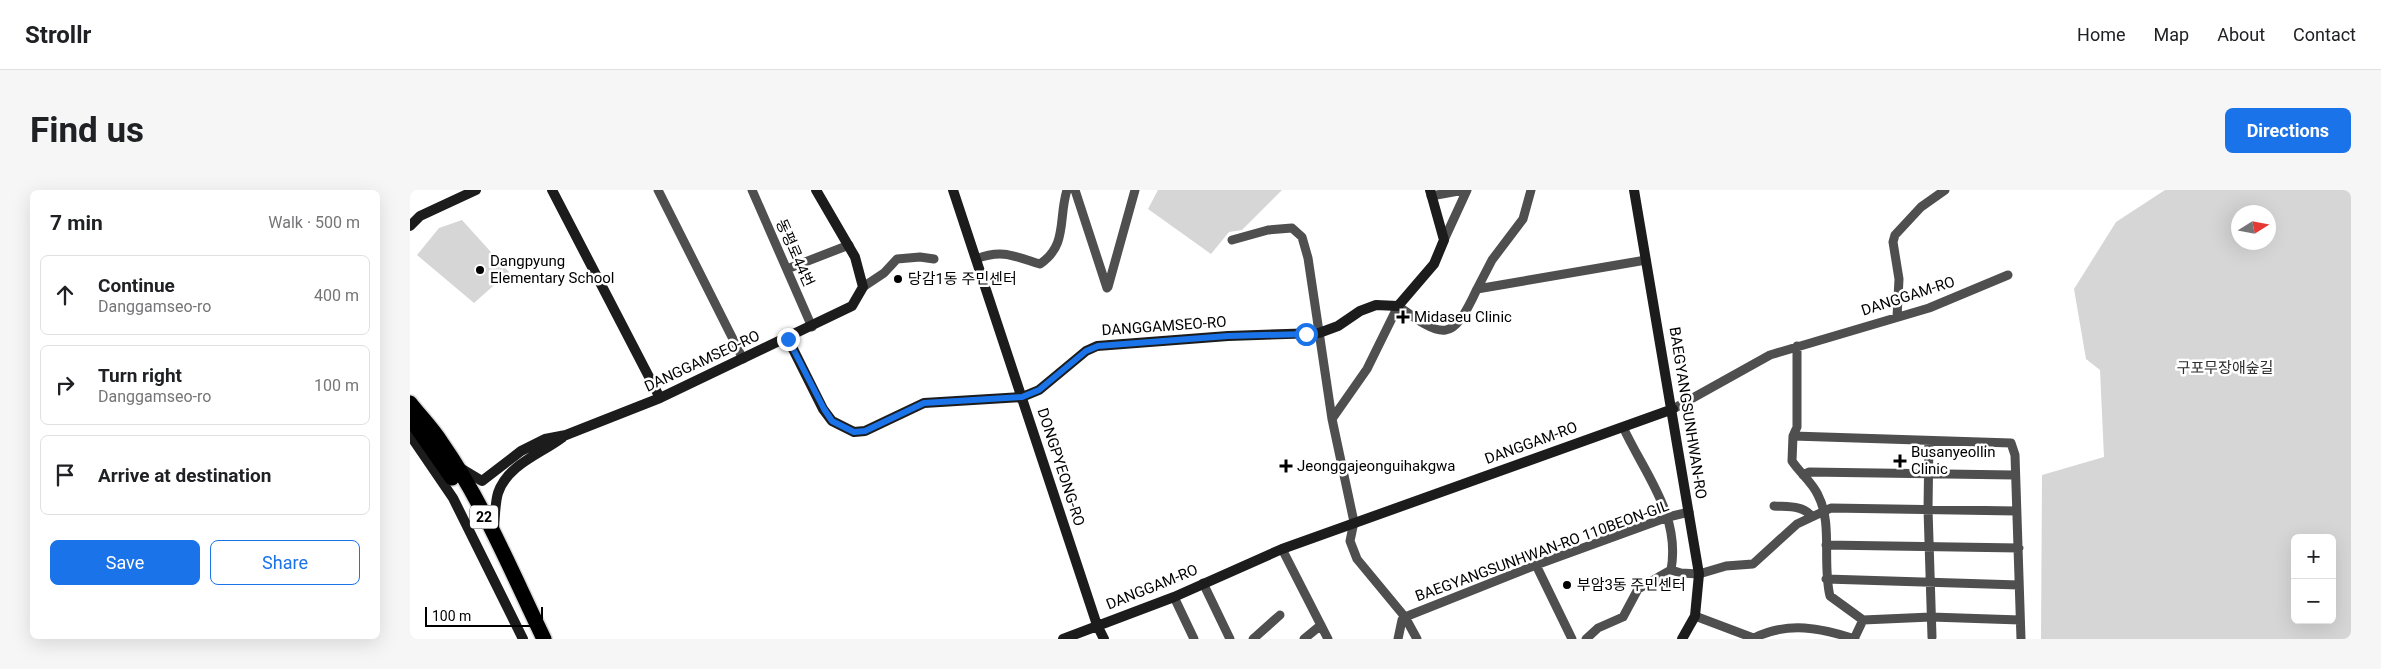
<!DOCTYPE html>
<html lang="en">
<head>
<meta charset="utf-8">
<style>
  body { margin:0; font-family:Roboto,"Noto Sans KR",sans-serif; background:#f6f6f6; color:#202124 }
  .controls { position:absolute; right:15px; bottom:15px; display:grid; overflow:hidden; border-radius:8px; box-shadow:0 5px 20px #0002 }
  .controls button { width:45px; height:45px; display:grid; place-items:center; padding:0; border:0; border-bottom:1px solid #e0e0e0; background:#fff; color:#202124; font:25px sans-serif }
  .compass { position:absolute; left:1821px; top:15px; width:45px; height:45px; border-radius:50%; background:#fff; box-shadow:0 5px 20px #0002; rotate:79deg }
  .scale { position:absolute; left:15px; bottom:12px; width:118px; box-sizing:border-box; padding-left:5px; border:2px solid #000; border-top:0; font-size:14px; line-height:18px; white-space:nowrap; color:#000; -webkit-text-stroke:4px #fff; paint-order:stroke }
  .stop { position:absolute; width:15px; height:15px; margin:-11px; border:4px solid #1a73e8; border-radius:50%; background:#fff }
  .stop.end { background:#1a73e8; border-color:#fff; box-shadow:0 1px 5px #0008 }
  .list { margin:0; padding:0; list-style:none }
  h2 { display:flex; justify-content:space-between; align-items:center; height:65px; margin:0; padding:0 20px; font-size:21px }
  h2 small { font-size:16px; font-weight:400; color:#757577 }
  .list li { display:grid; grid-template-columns:32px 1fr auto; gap:15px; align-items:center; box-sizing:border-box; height:80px; margin:0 10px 10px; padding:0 10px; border:1px solid #e0e0e0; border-radius:8px }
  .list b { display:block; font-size:19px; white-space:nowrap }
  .list p { margin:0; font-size:16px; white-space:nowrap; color:#757577 }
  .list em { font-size:16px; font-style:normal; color:#757577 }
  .actions { display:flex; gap:10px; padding:15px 20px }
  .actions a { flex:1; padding:11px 0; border:1px solid #1a73e8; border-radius:8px; text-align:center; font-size:18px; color:#1a73e8 }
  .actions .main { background:#1a73e8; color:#fff }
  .icon { flex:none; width:28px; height:28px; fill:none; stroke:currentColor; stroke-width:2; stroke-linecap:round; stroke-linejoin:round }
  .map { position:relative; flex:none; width:1941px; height:449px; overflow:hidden; border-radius:8px }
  header { display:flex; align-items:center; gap:30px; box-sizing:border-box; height:70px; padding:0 25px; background:#fff; border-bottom:1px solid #e0e0e0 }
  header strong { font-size:24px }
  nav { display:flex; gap:28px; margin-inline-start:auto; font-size:18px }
  .intro { display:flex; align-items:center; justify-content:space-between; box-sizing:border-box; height:120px; padding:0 30px }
  h1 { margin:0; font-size:35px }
  .button { padding:12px 22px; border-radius:8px; background:#1a73e8; color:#fff; font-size:18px; font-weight:700 }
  main { display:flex; gap:30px; padding:0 30px }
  aside { flex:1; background:#fff; border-radius:8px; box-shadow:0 5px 20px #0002 }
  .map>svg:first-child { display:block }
</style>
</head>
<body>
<header>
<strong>Strollr</strong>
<nav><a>Home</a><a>Map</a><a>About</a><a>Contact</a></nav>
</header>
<div class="intro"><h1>Find us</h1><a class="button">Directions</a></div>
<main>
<aside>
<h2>7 min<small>Walk · 500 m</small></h2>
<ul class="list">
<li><svg class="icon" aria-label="ahead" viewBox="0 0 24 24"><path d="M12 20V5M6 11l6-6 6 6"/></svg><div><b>Continue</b><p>Danggamseo-ro</p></div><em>400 m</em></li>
<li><svg class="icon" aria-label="right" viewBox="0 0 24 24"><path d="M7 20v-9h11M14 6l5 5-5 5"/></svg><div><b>Turn right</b><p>Danggamseo-ro</p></div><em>100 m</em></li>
<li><svg class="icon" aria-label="arrive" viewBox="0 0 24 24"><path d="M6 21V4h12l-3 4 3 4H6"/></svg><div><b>Arrive at destination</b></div></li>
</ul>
<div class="actions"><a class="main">Save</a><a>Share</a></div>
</aside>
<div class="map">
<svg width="1941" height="449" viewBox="0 0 1941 449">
  <rect width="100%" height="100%" fill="#fff"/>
  <!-- green -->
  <path fill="#d6d6d6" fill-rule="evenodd" d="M748,0H872L832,40L819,42L801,64L738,19Z
    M1755,0H1941V449H1631L1632,285L1694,267L1690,180L1676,169L1664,99L1706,32ZM1858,22V52H1828V22ZM1885,348H1922V430H1885Z
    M52,30L99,82L64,113L7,65L29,38Z"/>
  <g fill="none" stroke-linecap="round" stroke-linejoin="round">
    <!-- highway casing -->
    <g stroke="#dbdbdb" stroke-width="18">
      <path id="highway" d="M0,213C10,226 22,238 31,252C73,312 102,383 134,449
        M1,229L42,288"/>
    </g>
    <!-- street -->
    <path stroke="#4f4f4f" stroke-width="9" d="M248,0L333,169
      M342,0L402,137
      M665,0L697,98
      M1021,6L1054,0
      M822,50L858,40L882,38L892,47L898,68L922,229L944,332L940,351L947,369L995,427L1007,449
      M1034,50L1057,0
      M566,69C592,59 604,66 630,74C658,55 648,29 657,0
      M377,79L439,55
      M453,97L474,83L487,69L510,67L524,69
      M698,97L725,0
      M1067,99L1082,70L1113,29L1121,0
      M1487,127L1489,89L1483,52L1485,45L1511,17L1535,0
      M1387,156V237L1383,246L1382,271C1390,283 1402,292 1408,305C1423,333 1412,374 1420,406L1453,430L1521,427L1610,430
      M1263,219L1360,165L1519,118L1598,85
      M922,229L957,179L988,116C1034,149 1042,153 1067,99L1236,70
      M1213,237C1234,283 1271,325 1261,380
      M1383,246L1601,253L1605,265L1611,449
      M1519,251L1518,319L1522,447
      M1393,285L1399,282L1604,285
      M1364,316C1377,317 1394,315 1402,327
      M1416,355L1609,358
      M872,359L918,449
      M1126,375L1162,449
      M1416,389L1609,395
      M793,393L820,449
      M764,407L784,449
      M1285,426L1346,449
      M1344,448C1378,431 1411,438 1445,449
      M843,449L870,425
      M894,449L911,435
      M988,449L992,430L995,427L1126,375L1258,327L1279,322
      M1176,449L1188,438L1213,427L1228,399L1261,380L1271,383L1289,384L1316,376L1343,374L1387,334L1421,318L1606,321
      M1444,449L1453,430"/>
    <!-- secondary -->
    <path stroke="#1c1c1c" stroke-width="10" d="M142,0L250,208
      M543,0L687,435L694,449
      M1224,0L1289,384L1285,426L1272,449
      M0,36L10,26L66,0
      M378,149L413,219L422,231L444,242L455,241L514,213L612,207L629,200L676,161L687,156L818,146L909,143L928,136L950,121L966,115L988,116L1024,74L1034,50L1020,0
      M0,245L43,308L113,449
      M52,279L72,291L111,261L135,249L156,245L250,208L442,116L453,97L445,67L406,0
      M84,338C85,327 85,313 88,303C98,274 131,264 153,247
      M653,449L764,407L872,359L1263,219"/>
    <!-- highway -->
    <use href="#highway" stroke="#000" stroke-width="15"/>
  </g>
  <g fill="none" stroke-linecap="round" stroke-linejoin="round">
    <!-- route -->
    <path stroke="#1a73e8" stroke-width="6" d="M378,149L414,219L422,231L444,242L455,241L514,213L612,207L629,200L676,161L688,156L818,146L896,144"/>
  </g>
  <!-- markers -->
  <g fill="#000" stroke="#fff" stroke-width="2">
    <circle cx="70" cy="80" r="5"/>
    <circle cx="488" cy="89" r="5"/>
    <path d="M990.5 119.5h5v5h5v5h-5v5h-5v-5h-5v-5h5z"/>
    <path d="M1487.5 263.5h5v5h5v5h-5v5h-5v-5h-5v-5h5z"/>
    <path d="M873.5 268.5h5v5h5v5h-5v5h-5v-5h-5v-5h5z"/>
    <circle cx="1157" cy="395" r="5"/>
  </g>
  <g text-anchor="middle" stroke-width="5" stroke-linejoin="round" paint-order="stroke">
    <!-- shield labels -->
    <rect fill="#fff" stroke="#4c4c4c" stroke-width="1" x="60" y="315.5" width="28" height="23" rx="4"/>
    <g font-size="14" font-weight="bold" fill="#000">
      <text x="74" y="332">22</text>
    </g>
    <!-- street labels -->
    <g font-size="15" fill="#000" stroke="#fff">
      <text transform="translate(385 63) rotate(66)" y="5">동평로44번</text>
      <text transform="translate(1498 106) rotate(-18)" y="5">DANGGAM-RO</text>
      <text transform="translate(754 136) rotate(-4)" y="5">DANGGAMSEO-RO</text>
      <text transform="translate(292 171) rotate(-25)" y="5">DANGGAMSEO-RO</text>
      <text transform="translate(1278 223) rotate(81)" y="5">BAEGYANGSUNHWAN-RO</text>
      <text transform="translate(1121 253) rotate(-20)" y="5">DANGGAM-RO</text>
      <text transform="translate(651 277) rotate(72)" y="5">DONGPYEONG-RO</text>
      <text transform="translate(1132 361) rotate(-20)" y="5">BAEGYANGSUNHWAN-RO 110BEON-GIL</text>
      <text transform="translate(742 397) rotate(-22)" y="5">DANGGAM-RO</text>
    </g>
    <!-- poi labels -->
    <g font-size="15" fill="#000" stroke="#fff" text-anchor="start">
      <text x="80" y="76">Dangpyung<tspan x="80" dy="17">Elementary School</tspan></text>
      <text x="498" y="94">당감1동 주민센터</text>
      <text x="1004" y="132">Midaseu Clinic</text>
      <text x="1501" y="267">Busanyeollin<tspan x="1501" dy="17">Clinic</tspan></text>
      <text x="887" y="281">Jeonggajeonguihakgwa</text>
      <text x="1167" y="400">부암3동 주민센터</text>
    </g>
    <!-- park labels -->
    <g font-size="15" fill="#2d2d2d" stroke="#fff">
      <text x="1815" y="183">구포무장애숲길</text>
    </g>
  </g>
</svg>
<div class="controls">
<button>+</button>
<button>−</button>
</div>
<svg class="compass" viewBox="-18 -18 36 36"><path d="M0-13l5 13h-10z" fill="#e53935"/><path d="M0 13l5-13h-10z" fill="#757577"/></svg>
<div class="scale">100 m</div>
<div class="stop" style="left:896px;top:144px"></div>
<div class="stop end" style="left:378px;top:149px"></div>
</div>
</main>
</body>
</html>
